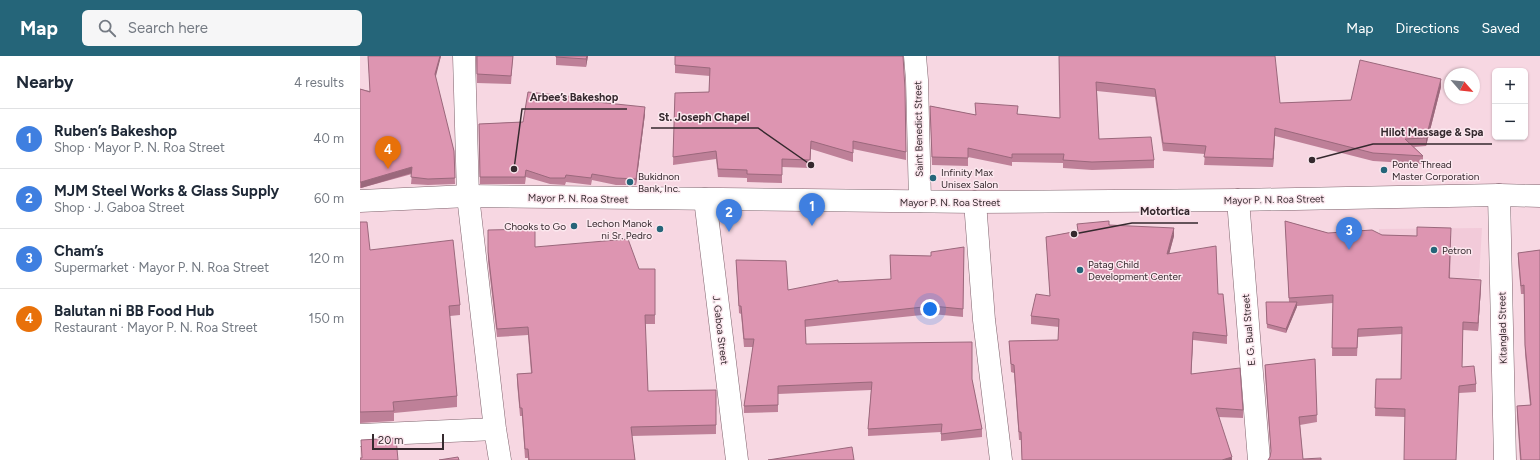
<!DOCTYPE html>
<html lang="en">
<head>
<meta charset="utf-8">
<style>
  body { margin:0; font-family:Figtree,sans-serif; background:#f6f6f7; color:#1f2937 }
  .controls { position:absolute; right:12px; top:12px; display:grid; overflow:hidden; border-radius:6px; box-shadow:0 1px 3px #0004 }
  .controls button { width:36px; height:36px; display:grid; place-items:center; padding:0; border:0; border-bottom:1px solid #e0e1e3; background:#fff; color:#1f2937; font:20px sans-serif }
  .compass { position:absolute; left:1084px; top:12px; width:36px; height:36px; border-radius:50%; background:#fff; box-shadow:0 1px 3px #0004; rotate:118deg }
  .scale { position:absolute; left:12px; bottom:10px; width:72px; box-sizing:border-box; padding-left:4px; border:2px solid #35292e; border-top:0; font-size:11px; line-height:14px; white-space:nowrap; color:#35292e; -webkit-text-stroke:3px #fce8ef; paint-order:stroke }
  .you { position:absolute; left:570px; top:253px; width:14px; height:14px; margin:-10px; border:3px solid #fff; border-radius:50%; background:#1a73e8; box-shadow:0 0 0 6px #1a73e833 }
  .badge { display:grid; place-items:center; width:26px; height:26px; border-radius:50%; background:#256579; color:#fff; font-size:13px; font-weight:700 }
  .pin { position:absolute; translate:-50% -33px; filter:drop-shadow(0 1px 2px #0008) }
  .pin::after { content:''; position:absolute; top:21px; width:14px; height:12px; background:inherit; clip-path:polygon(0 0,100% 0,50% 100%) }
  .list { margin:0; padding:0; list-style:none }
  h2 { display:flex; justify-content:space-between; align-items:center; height:52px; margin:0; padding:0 16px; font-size:17px }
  h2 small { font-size:13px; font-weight:400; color:#747a83 }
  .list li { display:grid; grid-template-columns:26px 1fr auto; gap:12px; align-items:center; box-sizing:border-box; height:60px; padding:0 16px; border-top:1px solid #e0e1e3 }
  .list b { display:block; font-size:15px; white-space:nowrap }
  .list p { margin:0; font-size:13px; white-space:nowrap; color:#747a83 }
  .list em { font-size:13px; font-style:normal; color:#747a83 }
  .icon { flex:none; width:22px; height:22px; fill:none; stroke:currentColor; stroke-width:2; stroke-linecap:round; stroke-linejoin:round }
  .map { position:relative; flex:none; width:1180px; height:404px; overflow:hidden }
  header { display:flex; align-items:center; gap:24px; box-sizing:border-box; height:56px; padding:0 20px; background:#256579; color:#fff }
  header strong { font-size:19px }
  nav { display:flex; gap:22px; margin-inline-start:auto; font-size:14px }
  .search { width:280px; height:36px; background:#f6f6f7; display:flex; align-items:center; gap:10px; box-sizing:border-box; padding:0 14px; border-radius:6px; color:#747a83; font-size:15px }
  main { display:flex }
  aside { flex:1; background:#fff }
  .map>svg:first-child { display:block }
</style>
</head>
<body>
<header>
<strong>Map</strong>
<div class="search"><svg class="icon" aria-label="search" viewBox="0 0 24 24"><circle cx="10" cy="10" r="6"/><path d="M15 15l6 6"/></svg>Search here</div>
<nav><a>Map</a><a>Directions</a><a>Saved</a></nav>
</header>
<main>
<aside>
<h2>Nearby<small>4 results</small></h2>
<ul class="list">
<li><span class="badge" style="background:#3f7fe0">1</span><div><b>Ruben’s Bakeshop</b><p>Shop · Mayor P. N. Roa Street</p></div><em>40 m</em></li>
<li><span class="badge" style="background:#3f7fe0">2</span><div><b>MJM Steel Works &amp; Glass Supply</b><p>Shop · J. Gaboa Street</p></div><em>60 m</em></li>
<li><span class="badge" style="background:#3f7fe0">3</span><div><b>Cham’s</b><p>Supermarket · Mayor P. N. Roa Street</p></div><em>120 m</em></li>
<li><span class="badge" style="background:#e8710a">4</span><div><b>Balutan ni BB Food Hub</b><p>Restaurant · Mayor P. N. Roa Street</p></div><em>150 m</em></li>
</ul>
</aside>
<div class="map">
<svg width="1180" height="404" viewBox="0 0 1180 404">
  <rect width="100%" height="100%" fill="#f7d7e2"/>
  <!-- built -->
  <path fill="#f2cad9" d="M1122,172L1119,222L1019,230V173Z"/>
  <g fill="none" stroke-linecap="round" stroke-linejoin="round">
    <!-- street casing -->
    <g stroke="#7f636d" stroke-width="23">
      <path id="street" d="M104,0L108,140L135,373L140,404
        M555,0L557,24L560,145
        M1139,139L1145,404
        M345,143L377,404
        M878,144L899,404
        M615,146L624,264L641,404
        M0,379L135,373"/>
    </g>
    <!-- primary casing -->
    <g stroke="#7f636d" stroke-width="23">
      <path id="primary" d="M0,145L108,140L615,146L878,144L1139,139L1180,140"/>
    </g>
    <!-- street -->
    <use href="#street" stroke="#fff" stroke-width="22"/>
    <!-- primary -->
    <use href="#primary" stroke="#fff" stroke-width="22"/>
  </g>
  <!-- wall -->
  <path fill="#be8098" d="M8,0H81L75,21L94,95L95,128L68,129L51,128L52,118L1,132H0V33L10,35Z
    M116,0H153L151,28L117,27Z
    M196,0H228L226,11L196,9Z
    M315,0L545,33L546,104L493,93V106L451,93L450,112L422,111V127L387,126V122L358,121L356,103L313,109L315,37L349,36L350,20L315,17Z
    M699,0L920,47L991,44L1081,31L1066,90L1054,91L1063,100V108L1013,105L915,80L913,111L844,109L845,98L803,95L795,41L737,35L739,83L794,104V112L732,114L703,112V107L652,106V110L608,101V110L572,109L570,50L616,59L615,47L658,58L700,62Z
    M227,45L285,58L276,129H256L232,124L231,129L206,126L205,129L190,128L166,121L165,128H120L119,68L163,66Z
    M925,165L968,177L1057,180H1091L1090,222L1121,231L1118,275L1103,274L1102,311L1116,328V336L1099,337L1045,361L1015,360L1016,323H1041L1042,278L998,281L997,300H972L973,247L937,250L926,277L907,272L906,250L929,246Z
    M0,166L10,194L100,249V259L90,260L97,340V351L34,357V365L0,367Z
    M749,169L814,180L809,198L858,238L867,280V288L833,284L831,318L883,354V362L858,361L872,404H662L661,384H659L654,317L651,316L649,285L698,284L699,271L671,268V260L690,240L686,181Z
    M128,174L175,191L279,213H295V268H285L288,335L356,334V378L272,380L275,404H168V402H165L162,360H160L157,327V318L171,317L168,279L137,281L128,205Z
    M604,191L603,261L572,258L445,271L446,288L612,324L622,373V381L581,385V376L508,380V373L511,334L418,338V356L384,357V350L393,291H384L381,258L379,257L376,204L428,234L478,226L531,223L530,199L571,200Z
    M1180,194V404H1160L1157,359V350L1170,349L1165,298L1164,238H1161L1158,205V197Z
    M955,303L957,366L940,369L943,403L961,404L910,401L911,398L905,317V309Z"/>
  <!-- shaded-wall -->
  <path fill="#9b687c" d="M80,0H81L75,24V18Z
    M227,0H228L226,11V3Z
    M1081,23V31L1066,90V82Z
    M285,51V58L276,129V123Z
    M915,72V80L913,111V103Z
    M52,111V117L1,132V126Z
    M814,172V180L807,206V198Z
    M1121,224V231L1118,275V267Z
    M937,246V251L926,277V273Z
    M833,276V284L831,326V318Z
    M872,401V404H862Z"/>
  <!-- building -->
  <path fill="#dd95b1" stroke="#9b687c" d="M8,0H80L75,18L94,95L95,122L68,123L51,121L52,111L1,126H0V33L10,36Z
    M117,0H153L151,20L117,18Z
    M196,0H227L226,3L196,1Z
    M315,0H543L545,33L546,96L493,85V97L451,85L450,104L422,103V119L387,118V114L358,113L356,95L313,101L315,37L349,36L350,12L315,9Z
    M699,0H915L920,47L991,44L1000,4L1081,23L1066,82L1045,83L1063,100L1013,97L915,72L913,103L844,101L846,90L803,87L795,33L736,26L739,83L791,81L794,104L732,106L703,104L704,98H652V102L608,92V102L572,101L570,50L616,59L615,47L658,50L657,58L700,62Z
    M168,36L215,41L227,40V45L285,51L276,123L256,122L232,118L231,122L206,119L205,122H190L166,114L165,121H120L119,68L163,66Z
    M749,165V169L814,172L807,198L856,190L858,238H863L867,280L833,276L831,318L880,312L883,354L856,352L872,401L862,404H662L661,376H659L654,309L651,308L649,285L698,284L699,263L671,260L676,238L690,240L686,181L718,175L717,168Z
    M925,165L968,177L1012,174L1022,179L1057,180V171L1091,172L1089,222L1121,224L1118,267L1103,266L1102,311L1114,310L1116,328L1099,330L1096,404H1044L1045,353L1015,352L1016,323H1041L1042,271L998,273L997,292H972L973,239L929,242Z
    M0,166H7L10,194L93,184L100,249L89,250L97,340L33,346L34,355L0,356Z
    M175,173V191L268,183L279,213H295V259H285L288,335L356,334V369L271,371L275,404H169L168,393H165L162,352H160L157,318L172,317L168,271L137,273L128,196V174Z
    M604,191L603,253L572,250L445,264L446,288L612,286V323L622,373L581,378L582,368L508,373L512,326L418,330V349L384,350L394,283H384L381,250H379L376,204L426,205L428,234L478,224V226L531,223L530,199L571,200V196Z
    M1180,194V404H1161L1157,350L1171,349L1165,289L1164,229L1161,230L1158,197Z
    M906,246H937L926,273L907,268Z
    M955,303L957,359L939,361L943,403L961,402V404H908L910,401L911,395L905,309Z
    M36,382L38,404H0V402H2L1,384Z
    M492,391L494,404H408Z
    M98,401L99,404H79Z"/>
  <!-- markers -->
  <g fill="#256579" stroke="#fce8ef" stroke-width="1.5">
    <circle cx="1024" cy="114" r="4"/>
    <circle cx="573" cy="122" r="4"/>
    <circle cx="270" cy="126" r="4"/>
    <circle cx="214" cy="170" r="4"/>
    <circle cx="300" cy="173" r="4"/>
    <circle cx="1074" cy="194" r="4"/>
    <circle cx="720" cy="214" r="4"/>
  </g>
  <g text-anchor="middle" stroke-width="3" stroke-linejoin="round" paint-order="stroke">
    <!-- street labels -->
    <g font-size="10" fill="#35292e" stroke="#fce8ef">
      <text transform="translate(558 73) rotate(-91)" y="4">Saint Benedict Street</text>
      <text transform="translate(218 142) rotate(1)" y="4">Mayor P. N. Roa Street</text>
      <text transform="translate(914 143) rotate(-1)" y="4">Mayor P. N. Roa Street</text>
      <text x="590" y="150">Mayor P. N. Roa Street</text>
      <text transform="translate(1142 272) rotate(-91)" y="4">Kitanglad Street</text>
      <text transform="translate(361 274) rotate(83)" y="4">J. Gaboa Street</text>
      <text transform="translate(888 274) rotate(-95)" y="4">E. G. Bual Street</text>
    </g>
    <!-- poi labels -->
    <g font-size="10" fill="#35292e" stroke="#fce8ef" text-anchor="start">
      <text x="1032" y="112">Ponte Thread<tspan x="1032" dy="12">Master Corporation</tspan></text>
      <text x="581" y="120">Infinity Max<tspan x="581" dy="12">Unisex Salon</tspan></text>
      <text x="278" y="124">Bukidnon<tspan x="278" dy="12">Bank, Inc.</tspan></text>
      <text x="292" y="171" text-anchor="end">Lechon Manok<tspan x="292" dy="12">ni Sr. Pedro</tspan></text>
      <text x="206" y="174" text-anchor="end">Chooks to Go</text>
      <text x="1082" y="198">Petron</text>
      <text x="728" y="212">Patag Child<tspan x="728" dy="12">Development Center</tspan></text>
    </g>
  </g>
  <!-- callouts -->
  <path fill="none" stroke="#35292e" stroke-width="1.5" d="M154 113L162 53H267M451 109L398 72H291M952 104L1013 88H1132M714 178L772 167H838"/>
  <g fill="#35292e" stroke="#fce8ef" stroke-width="1.5">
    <circle cx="154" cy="113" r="4"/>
    <circle cx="451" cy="109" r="4"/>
    <circle cx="952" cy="104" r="4"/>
    <circle cx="714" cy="178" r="4"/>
  </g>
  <g font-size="11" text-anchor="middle" font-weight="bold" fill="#35292e" stroke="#fce8ef" stroke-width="3" stroke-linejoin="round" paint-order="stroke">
    <text x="214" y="45">Arbee’s Bakeshop</text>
    <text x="344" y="65">St. Joseph Chapel</text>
    <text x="1072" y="80">Hilot Massage &amp; Spa</text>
    <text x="805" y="159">Motortica</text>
  </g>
</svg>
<div class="controls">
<button>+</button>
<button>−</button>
</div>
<svg class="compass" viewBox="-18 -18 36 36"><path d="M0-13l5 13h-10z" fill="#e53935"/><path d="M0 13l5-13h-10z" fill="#747a83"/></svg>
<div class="scale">20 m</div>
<div class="you"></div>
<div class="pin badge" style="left:452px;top:170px;background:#3f7fe0">1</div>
<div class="pin badge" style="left:369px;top:176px;background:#3f7fe0">2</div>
<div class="pin badge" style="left:989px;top:194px;background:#3f7fe0">3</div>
<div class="pin badge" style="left:28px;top:113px;background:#e8710a">4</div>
</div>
</main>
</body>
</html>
